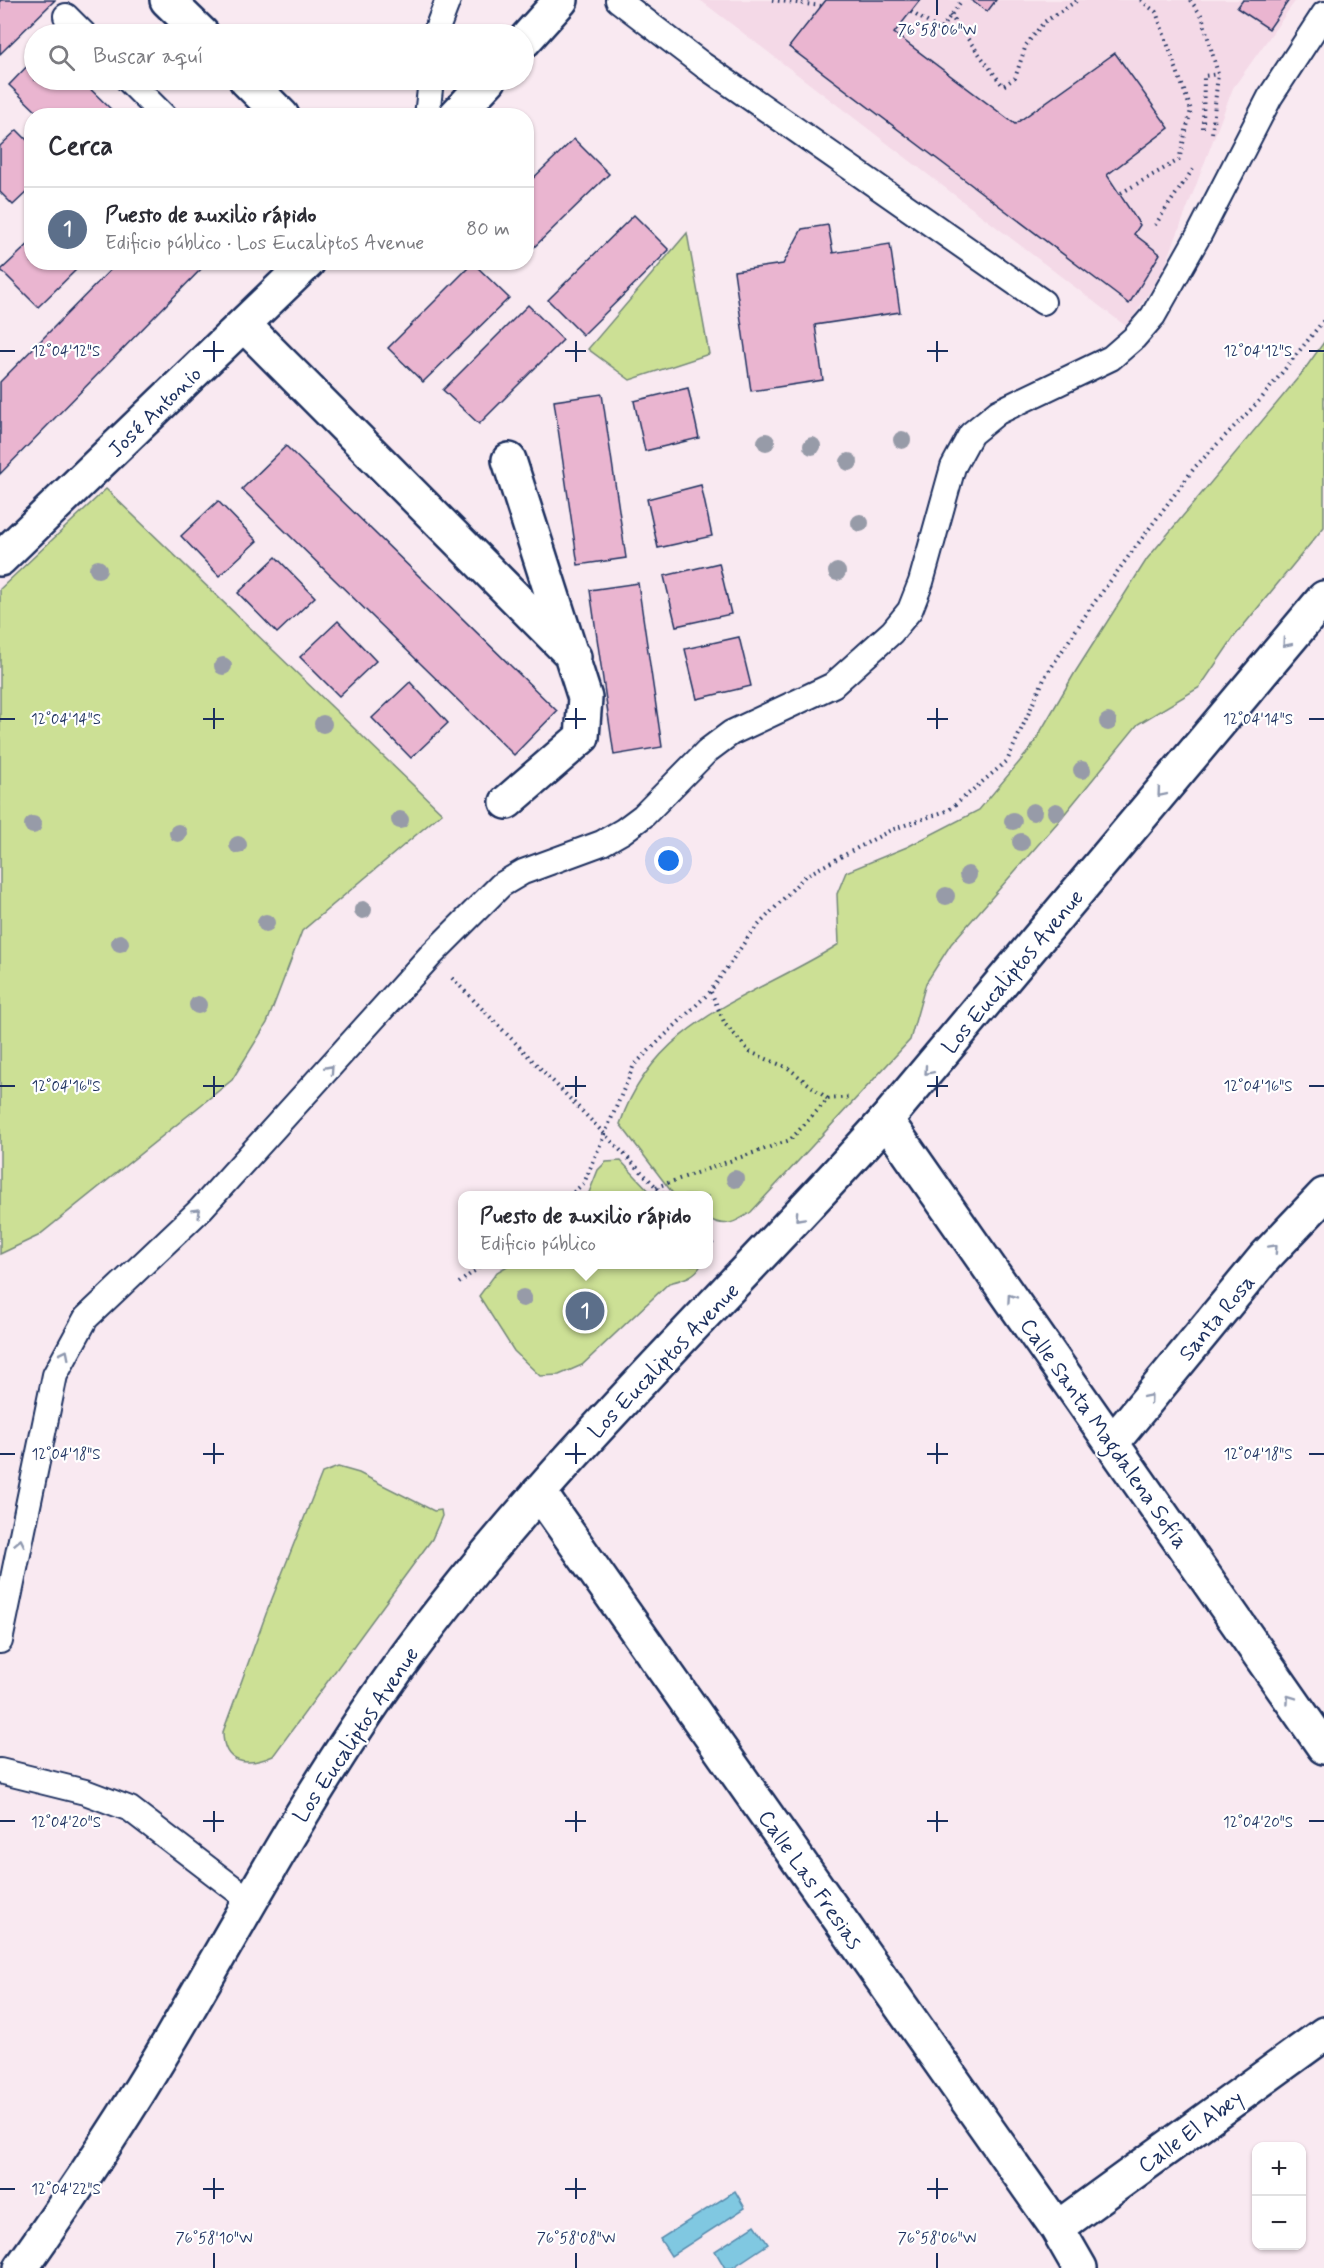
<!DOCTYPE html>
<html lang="es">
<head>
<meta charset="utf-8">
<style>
  body { margin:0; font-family:Mynerve,sans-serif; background:#f2f2f3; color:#2b2b33 }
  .controls { position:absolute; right:18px; bottom:18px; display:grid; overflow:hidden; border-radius:12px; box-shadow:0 2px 4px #0004 }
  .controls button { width:54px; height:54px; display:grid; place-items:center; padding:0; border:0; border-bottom:2px solid #e1e1e2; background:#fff; color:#2b2b33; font:30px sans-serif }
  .you { position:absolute; left:669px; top:861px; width:21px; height:21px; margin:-15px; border:4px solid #fff; border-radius:50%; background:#1a73e8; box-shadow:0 0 0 9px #1a73e833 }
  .badge { display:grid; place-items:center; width:39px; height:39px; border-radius:50%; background:#2563eb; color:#fff; font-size:20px; font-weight:700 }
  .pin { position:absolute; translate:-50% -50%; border:3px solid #fff; box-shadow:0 2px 6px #0006 }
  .popup { position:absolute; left:458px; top:1191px; width:255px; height:78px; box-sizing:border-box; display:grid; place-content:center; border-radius:12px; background:#fff; filter:drop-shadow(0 2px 4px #0005); font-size:20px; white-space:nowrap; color:#7c7c81 }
  .popup b { font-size:22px; color:#2b2b33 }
  .popup::after { content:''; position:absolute; left:50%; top:100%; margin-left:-12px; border:12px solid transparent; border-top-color:#fff }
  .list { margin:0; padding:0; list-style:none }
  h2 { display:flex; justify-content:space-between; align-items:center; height:78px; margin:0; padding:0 24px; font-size:26px }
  h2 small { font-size:20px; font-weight:400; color:#7c7c81 }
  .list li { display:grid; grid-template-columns:39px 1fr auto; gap:18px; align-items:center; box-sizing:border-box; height:84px; padding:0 24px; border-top:2px solid #e1e1e2 }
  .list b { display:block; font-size:22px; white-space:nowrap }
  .list p { margin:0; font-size:20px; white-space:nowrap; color:#7c7c81 }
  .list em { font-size:20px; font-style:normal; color:#7c7c81 }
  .icon { flex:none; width:33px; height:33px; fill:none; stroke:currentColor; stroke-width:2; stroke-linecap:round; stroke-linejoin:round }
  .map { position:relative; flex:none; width:1324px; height:2268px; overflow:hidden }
  .search { position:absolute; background:#fff; box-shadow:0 2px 4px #0004; left:24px; top:24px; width:510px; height:66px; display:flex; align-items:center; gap:15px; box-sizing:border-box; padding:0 21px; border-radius:33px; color:#7c7c81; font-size:22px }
  .panel { position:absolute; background:#fff; box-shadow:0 2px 4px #0004; left:24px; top:108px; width:510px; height:162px; border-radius:24px }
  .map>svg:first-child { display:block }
</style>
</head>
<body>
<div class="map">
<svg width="1324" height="2268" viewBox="0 0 1324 2268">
  <rect width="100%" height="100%" fill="#f9e9f1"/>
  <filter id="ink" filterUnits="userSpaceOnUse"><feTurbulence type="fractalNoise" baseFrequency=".0167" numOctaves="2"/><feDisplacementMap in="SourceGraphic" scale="12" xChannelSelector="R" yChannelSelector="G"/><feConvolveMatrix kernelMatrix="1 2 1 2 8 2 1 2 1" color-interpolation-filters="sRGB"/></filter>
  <g filter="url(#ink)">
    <!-- built -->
    <path fill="#f4d9e7" d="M700,0H1296L1233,88L1164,269L1127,327Z"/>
    <!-- green -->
    <path fill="#cce095" stroke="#74887a" stroke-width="1.5" d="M687,233L709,354L630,380L588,349Z
      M1324,342V527L1234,637L1200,687L1138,724L1058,822L951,944L926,983L910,1040L751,1212C736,1222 725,1229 708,1218V1196L674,1195L620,1124C655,1018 754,998 839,944L837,894L846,872L907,847L979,810L1031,748L1074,674L1147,559L1302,373Z
      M106,489L442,813L302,931L267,1023L232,1080L38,1236L0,1254V589Z
      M621,1161L653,1195H588L598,1170L606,1162Z
      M509,1265V1264L701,1265C695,1277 681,1280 669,1283L582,1365L559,1375L540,1376L514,1351L479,1296L497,1272Z
      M338,1467L359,1473L434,1511L441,1510L442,1516L432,1539L273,1756C248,1767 223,1765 223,1732L266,1614L322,1473Z"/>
    <!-- water -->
    <path fill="#80c8e1" stroke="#588bad" stroke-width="1.5" d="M735,2191L745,2208L671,2256L660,2239Z
      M755,2225L768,2244L732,2268H725L715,2251Z"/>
    <!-- building -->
    <path fill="#eab5d0" stroke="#1b2f5e" stroke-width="1.5" d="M0,0H55L0,54Z
      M826,0H920L894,33L1015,124L1115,53L1169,128L1107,175L1140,225L1134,234L1160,254L1129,304L789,47Z
      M971,0H996L987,12Z
      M1243,0H1289L1269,29L1237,8Z
      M34,59V80H81L118,116H41L9,85Z
      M17,130L32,145V187L13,205L0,192V146Z
      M574,139L609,174L526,255V185Z
      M634,215L669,250L583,335L548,300Z
      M828,225L833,253L890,244L900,312L815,325L823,380L751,391L734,271L783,264L802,229Z
      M32,241V262H72L78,268L38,307L1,270Z
      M118,262H208L0,474V382Z
      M473,263L509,298L423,382L388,348Z
      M528,305L563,340L479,424L443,390Z
      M688,388L699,438L645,451L634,401Z
      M602,394L626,558L578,565L554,401Z
      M286,446L557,711L514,755L242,489Z
      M701,485L712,536L658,548L647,499Z
      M218,501L257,541L219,576L181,536Z
      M276,557L315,597L277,633L238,593Z
      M719,563L731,614L676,626L664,576Z
      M638,583L662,747L614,755L590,590Z
      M338,621L376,661L339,696L300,657Z
      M739,637L751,686L697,699L685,649Z
      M410,682L448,723L411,758L372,718Z"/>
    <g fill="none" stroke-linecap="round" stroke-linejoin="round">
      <!-- lane casing -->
      <g stroke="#1b2f5e" stroke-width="28">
        <path id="lane" d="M618,0L703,65L1043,302
          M66,16L84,34
          M435,34L448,0
          M128,80L164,116
          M427,116L431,80
          M0,1641L55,1375L86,1318L200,1210L430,956L501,885L523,872L602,843L623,831L643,816L707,751L731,733L833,685L892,632L910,610L921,582L953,467L971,434L998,412L1111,358L1134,338L1153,316L1200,233L1270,97L1324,14
          M0,1771L85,1792L130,1809L249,1900"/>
      </g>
      <!-- street casing -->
      <g stroke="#1b2f5e" stroke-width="38">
        <path id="street" d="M167,0L202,34
          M246,80L282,116
          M244,325L574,657
          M507,802L582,737L585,698L509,460
          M886,1120L1324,1747
          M1112,1443L1265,1257L1324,1195
          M539,1492L1057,2228L1080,2268
          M1057,2228L1324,2034"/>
      </g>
      <!-- secondary casing -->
      <g stroke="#1b2f5e" stroke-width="38">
        <path id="secondary" d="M524,41L561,0
          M455,116L489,80
          M0,559L308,262
          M21,2268C74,2193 125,2117 172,2037C244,1914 311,1789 395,1672C539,1472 722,1303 886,1120L1324,598"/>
      </g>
      <!-- path -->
      <path stroke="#1b2f5e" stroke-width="4" stroke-dasharray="1.5 4.5" stroke-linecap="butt" d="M772,0L821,6
        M1190,0L1202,16L1218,74L1212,134
        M911,12L940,30L962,0
        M950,15L1003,86L1015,78L1026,45L1044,22L1078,0
        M1203,128L1204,76L1218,74
        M1121,193L1179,160L1191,110L1156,12L1140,0
        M1155,225L1193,169
        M452,978L665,1196
        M711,992L725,1024L750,1052L788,1068L828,1099
        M656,1187L790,1140L828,1099L852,1097
        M569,1196L584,1183L634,1065L710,992L751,933L805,876L891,830L949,810L1007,761L1045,677L1091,607L1195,467L1261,399L1324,320
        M708,1239L714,1246
        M459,1283L483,1264"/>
      <!-- lane -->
      <use href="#lane" stroke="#fff" stroke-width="24"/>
      <!-- street -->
      <use href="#street" stroke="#fff" stroke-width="33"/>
      <!-- secondary -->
      <use href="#secondary" stroke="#fff" stroke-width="33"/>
    </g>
    <!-- trees -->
    <g fill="#979ba8">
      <circle cx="902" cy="440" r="9"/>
      <circle cx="766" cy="442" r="9"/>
      <circle cx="812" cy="446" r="9"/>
      <circle cx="849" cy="462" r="9"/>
      <circle cx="860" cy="523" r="9"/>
      <circle cx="98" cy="569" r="9"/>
      <circle cx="837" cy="572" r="9"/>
      <circle cx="223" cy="666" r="9"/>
      <circle cx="1108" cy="722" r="9"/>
      <circle cx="323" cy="724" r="9"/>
      <circle cx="1082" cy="770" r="9"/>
      <circle cx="1033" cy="812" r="9"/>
      <circle cx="1056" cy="812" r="9"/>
      <circle cx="400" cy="820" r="9"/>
      <circle cx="1013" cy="821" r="9"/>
      <circle cx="33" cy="825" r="9"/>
      <circle cx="178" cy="833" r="9"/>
      <circle cx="1021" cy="842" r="9"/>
      <circle cx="238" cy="845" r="9"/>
      <circle cx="968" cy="875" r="9"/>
      <circle cx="946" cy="896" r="9"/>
      <circle cx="363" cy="910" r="9"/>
      <circle cx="266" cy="923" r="9"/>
      <circle cx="120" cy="943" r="9"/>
      <circle cx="198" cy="1005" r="9"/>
      <circle cx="735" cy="1179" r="9"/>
      <circle cx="523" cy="1298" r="9"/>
    </g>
    <!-- one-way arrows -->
    <defs><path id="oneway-chevron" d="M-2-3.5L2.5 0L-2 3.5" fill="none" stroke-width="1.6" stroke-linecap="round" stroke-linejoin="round" transform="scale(1.5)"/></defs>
    <g stroke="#8d97ae">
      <use href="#oneway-chevron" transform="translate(1286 643) rotate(130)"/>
      <use href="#oneway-chevron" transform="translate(1161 793) rotate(130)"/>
      <use href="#oneway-chevron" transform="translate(330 1069) rotate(-48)"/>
      <use href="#oneway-chevron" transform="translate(928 1071) rotate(131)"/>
      <use href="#oneway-chevron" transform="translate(197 1212) rotate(-45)"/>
      <use href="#oneway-chevron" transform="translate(799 1217) rotate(133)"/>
      <use href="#oneway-chevron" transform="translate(1274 1248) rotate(-47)"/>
      <use href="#oneway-chevron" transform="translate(1011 1298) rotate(-125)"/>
      <use href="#oneway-chevron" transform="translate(65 1354) rotate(-63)"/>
      <use href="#oneway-chevron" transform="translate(1149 1398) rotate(-50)"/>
      <use href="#oneway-chevron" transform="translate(20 1543) rotate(-78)"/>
      <use href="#oneway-chevron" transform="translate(1290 1699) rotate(-125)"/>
    </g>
  </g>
  <!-- ticks -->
  <path fill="none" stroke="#1b2f5e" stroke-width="2" d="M937,0V15M214,341V362M576,341V362M937,341V362M0,351H15M203,351H224M565,351H586M927,351H948M1309,351H1324M214,708V729M576,708V729M937,708V729M0,719H15M203,719H224M565,719H586M927,719H948M1309,719H1324M214,1076V1097M576,1076V1097M937,1076V1097M0,1086H15M203,1086H224M565,1086H586M927,1086H948M1309,1086H1324M214,1443V1464M576,1443V1464M937,1443V1464M0,1454H15M203,1454H224M565,1454H586M927,1454H948M1309,1454H1324M214,1811V1832M576,1811V1832M937,1811V1832M0,1821H15M203,1821H224M565,1821H586M927,1821H948M1309,1821H1324M214,2178V2199M576,2178V2199M937,2178V2199M0,2189H15M203,2189H224M565,2189H586M927,2189H948M214,2253V2268M576,2253V2268M937,2253V2268"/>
  <g text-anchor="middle" stroke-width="4.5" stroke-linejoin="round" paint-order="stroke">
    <!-- street labels -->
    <g font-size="22" fill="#1b2f5e" stroke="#fff">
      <text transform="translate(154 411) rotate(-44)" y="8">José Antonio</text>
      <text transform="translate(1012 971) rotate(-50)" y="8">Los Eucaliptos Avenue</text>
      <text transform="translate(1216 1317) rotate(-50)" y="8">Santa Rosa</text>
      <text transform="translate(663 1360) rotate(-46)" y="8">Los Eucaliptos Avenue</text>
      <text transform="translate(1105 1433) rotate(55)" y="8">Calle Santa Magdalena Sofía</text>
      <text transform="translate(355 1734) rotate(-56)" y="8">Los Eucaliptos Avenue</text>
      <text transform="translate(811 1879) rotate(55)" y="8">Calle Las Fresias</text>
      <text transform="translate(1190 2131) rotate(-36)" y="8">Calle El Abey</text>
    </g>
  </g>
  <g font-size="15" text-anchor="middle" fill="#1b2f5e" stroke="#fff" stroke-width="4.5" stroke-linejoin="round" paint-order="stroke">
    <text x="937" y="35">76°58'06"W</text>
    <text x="66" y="356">12°04'12"S</text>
    <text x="1258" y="356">12°04'12"S</text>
    <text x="66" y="724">12°04'14"S</text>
    <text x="1258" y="724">12°04'14"S</text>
    <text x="66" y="1091">12°04'16"S</text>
    <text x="1258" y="1091">12°04'16"S</text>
    <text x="66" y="1459">12°04'18"S</text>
    <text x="1258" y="1459">12°04'18"S</text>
    <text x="66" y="1827">12°04'20"S</text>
    <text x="1258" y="1827">12°04'20"S</text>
    <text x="66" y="2194">12°04'22"S</text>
    <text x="214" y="2243">76°58'10"W</text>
    <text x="576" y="2243">76°58'08"W</text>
    <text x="937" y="2243">76°58'06"W</text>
  </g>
</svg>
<div class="controls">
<button>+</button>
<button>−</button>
</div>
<div class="you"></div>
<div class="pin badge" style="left:585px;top:1311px;background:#5c6f8a">1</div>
<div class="popup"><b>Puesto de auxilio rápido</b>Edificio público</div>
<div class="search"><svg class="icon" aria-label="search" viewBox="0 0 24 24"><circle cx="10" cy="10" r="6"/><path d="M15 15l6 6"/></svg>Buscar aquí</div>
<section class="panel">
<h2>Cerca<small></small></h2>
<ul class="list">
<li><span class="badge" style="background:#5c6f8a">1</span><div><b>Puesto de auxilio rápido</b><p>Edificio público · Los Eucaliptos Avenue</p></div><em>80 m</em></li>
</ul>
</section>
</div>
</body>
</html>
